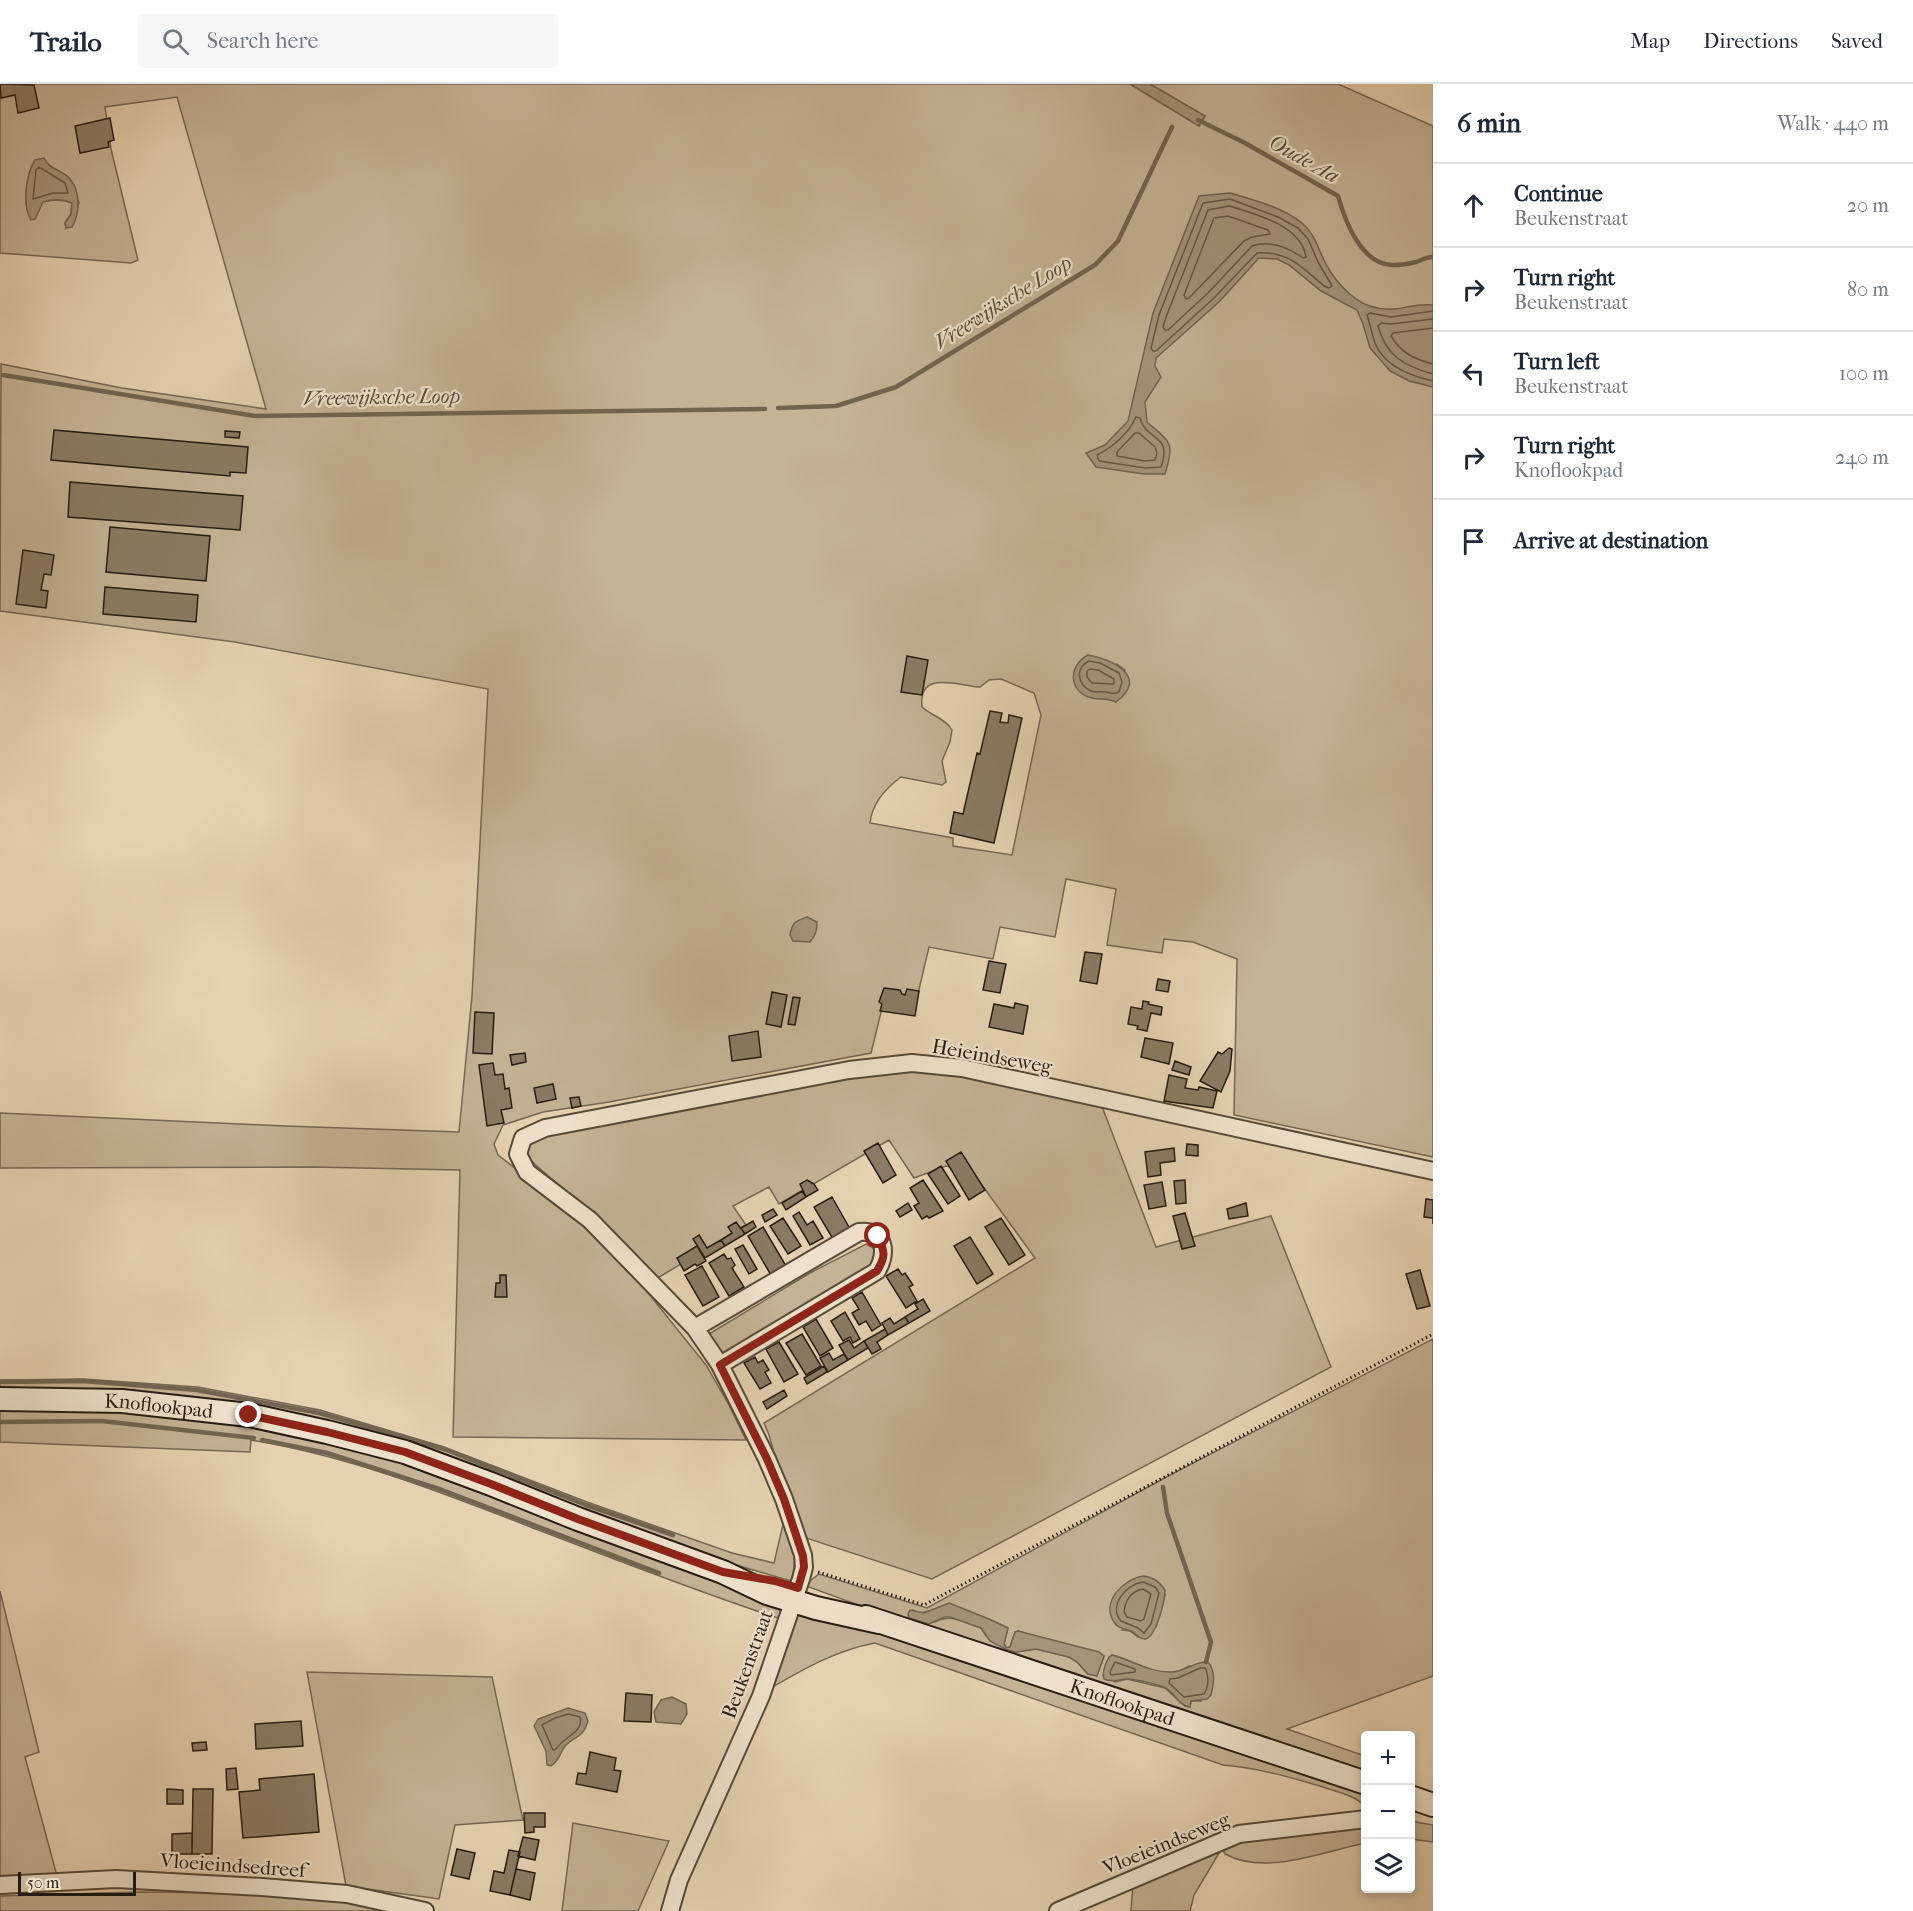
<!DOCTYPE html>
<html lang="en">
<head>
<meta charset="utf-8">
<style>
  body { margin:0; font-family:"IM FELL French Canon",serif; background:#f6f6f7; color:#1f2937 }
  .controls { position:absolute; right:18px; bottom:18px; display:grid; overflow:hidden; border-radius:6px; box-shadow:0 3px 9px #0003 }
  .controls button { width:54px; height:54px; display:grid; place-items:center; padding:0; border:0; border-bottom:2px solid #e0e1e3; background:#fff; color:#1f2937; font:30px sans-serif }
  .scale { position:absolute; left:18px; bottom:15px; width:118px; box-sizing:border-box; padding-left:6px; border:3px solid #261c11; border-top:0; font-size:16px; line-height:21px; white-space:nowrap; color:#261c11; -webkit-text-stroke:4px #efe2cc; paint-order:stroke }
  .stop { position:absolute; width:18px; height:18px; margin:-14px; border:4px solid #8f2418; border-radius:50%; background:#fff }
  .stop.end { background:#8f2418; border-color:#fff; box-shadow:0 2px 6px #0008 }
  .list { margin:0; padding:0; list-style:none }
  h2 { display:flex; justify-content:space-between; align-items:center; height:78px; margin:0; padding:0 24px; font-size:26px }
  h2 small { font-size:20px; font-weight:400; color:#747a83 }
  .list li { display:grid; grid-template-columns:39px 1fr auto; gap:18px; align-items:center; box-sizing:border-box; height:84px; padding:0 24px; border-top:2px solid #e0e1e3 }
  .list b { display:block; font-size:22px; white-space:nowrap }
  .list p { margin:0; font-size:20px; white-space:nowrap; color:#747a83 }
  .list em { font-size:20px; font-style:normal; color:#747a83 }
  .icon { flex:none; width:33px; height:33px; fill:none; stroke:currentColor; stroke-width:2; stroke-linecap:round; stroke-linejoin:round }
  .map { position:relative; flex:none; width:1433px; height:1827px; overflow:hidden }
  header { display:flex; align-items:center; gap:36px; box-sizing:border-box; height:84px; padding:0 30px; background:#fff; border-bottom:2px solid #e0e1e3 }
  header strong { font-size:28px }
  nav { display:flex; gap:33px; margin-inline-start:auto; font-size:21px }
  .search { width:420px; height:54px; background:#f6f6f7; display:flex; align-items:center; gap:15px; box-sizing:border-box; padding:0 21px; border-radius:6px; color:#747a83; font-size:22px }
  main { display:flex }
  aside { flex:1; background:#fff }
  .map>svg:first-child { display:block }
</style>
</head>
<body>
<header>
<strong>Trailo</strong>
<div class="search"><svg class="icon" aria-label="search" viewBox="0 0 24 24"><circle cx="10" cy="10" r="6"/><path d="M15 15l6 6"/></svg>Search here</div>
<nav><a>Map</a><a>Directions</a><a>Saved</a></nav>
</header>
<main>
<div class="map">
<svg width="1433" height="1827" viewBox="0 0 1433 1827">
  <rect width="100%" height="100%" fill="#e6d2b1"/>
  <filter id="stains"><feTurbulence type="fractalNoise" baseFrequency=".00333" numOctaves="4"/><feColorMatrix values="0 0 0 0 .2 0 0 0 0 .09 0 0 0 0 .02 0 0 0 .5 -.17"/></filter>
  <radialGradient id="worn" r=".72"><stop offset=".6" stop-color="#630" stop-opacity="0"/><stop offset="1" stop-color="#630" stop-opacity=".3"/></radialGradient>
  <!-- green -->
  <path fill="#c5b396" stroke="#766854" stroke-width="1.5" fill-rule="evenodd" d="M0,0H1130L1199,42L1205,32L1150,0H1338L1433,42V1073L1234,1031L1237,875L1193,858L1164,855L1162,869L1107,861L1116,805L1066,795L1055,853L1000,843L993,875L929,863L916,918L886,908L871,969L609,1018L543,1028L503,1041L494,1060L498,1071L560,1119L619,1173L706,1281L728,1319L746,1356L453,1353L460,1086L312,1083L0,1084V1029L285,1042L459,1048L472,912L488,605L235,558L0,527L1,280L122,304L266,325L177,13L105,23L111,65L138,176L131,179L0,169ZM35,76L47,80L70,95L79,119L66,144L65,139L71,130L72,119C61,115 53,115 43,118L31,135C22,120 26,91 35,76ZM1117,580L1125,586L1116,618L1109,615L1093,614ZM1001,595L1034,609L1041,631L1012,771L953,762V754L870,739C872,720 886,704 901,693L942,701L946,698L942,677L950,658L952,646C946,635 932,632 922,623C918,585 959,602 980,603L989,596Z
    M913,981L1101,1020L1156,1163L1271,1132L1331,1283L932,1495L806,1454L780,1391L769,1351L764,1339L1035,1174L979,1097L966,1086L946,1082L914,1094L889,1056L779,1120L769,1103L733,1122L746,1141L656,1195L596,1133L531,1077L527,1071V1061L533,1054Z
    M866,1160L873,1164L882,1176L719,1273L704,1253L810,1189Z
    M1433,1255V1592L1287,1645L1365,1672V1689L905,1538L806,1502L811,1496L819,1490L927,1524L1170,1391ZM1165,1511L1156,1543L1138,1553L1130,1547L1122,1546ZM912,1526L920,1529L928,1527L989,1535L1008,1544L1004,1560L1007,1564L1010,1563L1015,1548L1018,1547L1104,1572L1099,1586L1088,1590L1077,1578L1069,1573L1036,1565L1016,1568L1007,1566L986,1552L981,1544C964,1538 952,1529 934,1538ZM1112,1571C1131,1575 1156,1593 1176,1588C1180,1587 1185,1584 1189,1582L1201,1617H1191L1190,1623L1185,1622L1165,1604L1127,1595L1115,1598L1103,1591L1109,1573Z
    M83,1295L198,1303L320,1326L444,1363L587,1418L732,1469L774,1479L784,1436C792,1461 799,1472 791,1497L705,1472L337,1342L0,1307V1296Z
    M0,1325H102L211,1335L291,1349L376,1371L471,1401L786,1519L781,1535C698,1508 615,1475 533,1444C441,1408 349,1372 251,1356L250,1368L0,1358Z
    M0,1507L39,1668L25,1673L57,1792L0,1794Z
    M797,1523L903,1556L1365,1707V1722C1354,1711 1337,1708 1323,1703C1290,1693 1258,1684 1223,1681L875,1559C836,1566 802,1586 769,1605Z
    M307,1588L492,1593L523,1736L455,1741L439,1815L346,1802Z
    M1410,1737L1433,1741V1758L1411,1755Z
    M573,1739L669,1757L638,1827H562Z
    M1365,1740V1759C1322,1768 1266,1792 1225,1770L1222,1764L1194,1811L1190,1827H1131L1133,1800C1168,1785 1204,1767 1241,1757C1281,1745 1324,1744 1365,1740Z
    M138,1808C229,1808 321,1814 412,1827H0V1812Z"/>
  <!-- water -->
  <path fill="#a5947b" stroke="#726451" stroke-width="1.5" d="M1130,0H1150L1205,32L1199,42Z
    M44,74C49,86 63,86 70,95C81,108 80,129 72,143L66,144L65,139L71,130L72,119C62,114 53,115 43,118L35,135L31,136C22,120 26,91 35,76Z
    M1230,109C1254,116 1282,123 1302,139C1313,148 1317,161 1323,174C1331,192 1350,216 1370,222C1395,231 1411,218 1433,221V303L1409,297L1390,287L1370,264L1363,240L1357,226L1321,207L1289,181L1277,175L1259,174L1219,218L1156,274L1155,282L1161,293L1145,318L1147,338C1171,359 1175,358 1165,390H1144L1096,383L1086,369L1105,361L1128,337L1153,229L1199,112Z
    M1088,571C1112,575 1150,593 1116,618C1108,614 1101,616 1092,614C1069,609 1067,582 1088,571Z
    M807,833L817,838C817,846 816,851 810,858L793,857L790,851C792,838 796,837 807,833Z
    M1144,1492C1154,1494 1159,1497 1165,1506C1165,1516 1156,1554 1145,1555C1139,1555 1137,1551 1133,1548C1126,1544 1119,1546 1114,1538C1100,1517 1125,1494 1144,1492Z
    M949,1519L989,1535L1008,1544L1004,1560L1006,1564L1010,1563L1015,1548L1018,1547L1099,1568L1104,1572L1097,1592L1088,1590L1077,1578L1069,1573L1036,1565L1016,1568L1007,1566L990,1557L981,1544L950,1533H944L929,1540L909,1534L908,1530L910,1526L924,1529Z
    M1112,1571C1132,1576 1150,1589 1172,1588C1185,1588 1194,1577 1208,1578C1216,1587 1214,1600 1211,1611L1207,1615L1191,1617L1190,1623C1177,1621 1175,1608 1164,1603C1154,1600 1137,1595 1127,1595C1118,1595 1113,1599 1104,1595C1102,1588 1106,1575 1112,1571Z
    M672,1613L686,1620L687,1630L681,1640L656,1638L654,1628L661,1616Z
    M568,1624L585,1629L588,1637C582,1656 576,1650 565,1662C559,1670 561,1675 551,1682L547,1681L546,1667L534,1642L538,1635Z"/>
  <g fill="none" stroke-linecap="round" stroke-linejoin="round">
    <!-- shore -->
    <path stroke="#665846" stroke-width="1.5" d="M39,83L65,99L68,109H53L33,115L36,86Z
      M1230,115L1278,133L1298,144L1308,155L1318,178L1332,202L1329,204L1324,202C1302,183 1288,167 1257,169L1214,214L1156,267H1153L1151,264L1159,231L1203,119Z
      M1229,122C1255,130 1301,141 1306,173L1303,174C1288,163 1270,156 1252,162L1209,208L1168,246H1165L1163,243L1166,233L1208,126Z
      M1228,132L1268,146L1270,150L1252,153L1244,157L1189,214L1186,215L1184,211L1214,134Z
      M1433,227L1391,233L1370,229L1367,231C1370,240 1372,250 1375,259C1384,282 1411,292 1433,297
      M1433,235L1391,240L1381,239L1378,242C1386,272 1404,282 1433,290
      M1433,244L1393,249L1391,252C1401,269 1414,275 1433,280
      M1136,333L1140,334C1146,358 1173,349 1161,383L1145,384L1099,377L1097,371C1113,363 1129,349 1136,333Z
      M1135,349H1139L1155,363L1157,369L1155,376L1145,377L1117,372V368Z
      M1089,577L1100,579L1119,589L1122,598L1119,608C1113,611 1111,609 1105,608C1100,607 1095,609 1091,607C1077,600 1075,584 1089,577Z
      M1090,585L1098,586L1114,595V600L1092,599L1087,593V587Z
      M1143,1498L1155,1503L1159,1509L1151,1540L1144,1549L1138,1544L1121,1537C1108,1522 1126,1500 1143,1498Z
      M1143,1505L1151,1510L1144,1535L1141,1537L1127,1533L1124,1528C1125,1517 1131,1507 1143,1505Z
      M1115,1578L1135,1585V1588L1111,1591L1110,1588Z
      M1200,1584H1205C1209,1591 1209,1603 1204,1610L1184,1613L1169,1599L1170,1595L1178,1594Z
      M568,1630L580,1633C584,1649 564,1652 556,1665L553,1666L542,1641L555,1634Z"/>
    <!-- stream -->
    <path stroke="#726451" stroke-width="4.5" d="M1198,36L1245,59L1338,112C1345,137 1361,180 1392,181C1399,181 1409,180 1416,178C1422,176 1426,173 1433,173
      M3,291L255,332L765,325
      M778,324L836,322L896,303L1095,181L1118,157L1172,43
      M0,1298L83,1297L197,1306L319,1329L444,1365L586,1421L673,1451
      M0,1338L102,1337L254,1354
      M262,1356L327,1369L442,1406L659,1489
      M1163,1403L1167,1429L1211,1558L1206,1578"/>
  </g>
  <!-- building -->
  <path fill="#8a7b64" stroke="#261c11" stroke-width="1.5" d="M0,0L34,1L39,24L18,29L15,11L1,14Z
    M110,34L114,56L108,58L109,63L80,69L75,42Z
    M54,346L248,363L246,389L230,388V392L51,376Z
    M225,347L240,348L239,354L225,353Z
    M70,398L243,412L240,446L68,433Z
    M110,443L210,452L206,497L106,488Z
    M23,466L54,471L51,491L44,490L41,506L48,507L46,524L16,520Z
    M105,503L198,511L196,538L103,530Z
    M907,572L928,576L922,611L901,608Z
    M990,627L1002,629L1000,638L1008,639L1009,631L1022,634L994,759L950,749L954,728L963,730L977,669L980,670Z
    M1085,868L1102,870L1097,900L1080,897Z
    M989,877L1006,880L1000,909L983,906Z
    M1158,895L1170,897L1168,908L1156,906Z
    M884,904L900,906L902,910L905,911L907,905L919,907L915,932L880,927L882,920L879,918Z
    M772,908L787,911L781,943L766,940Z
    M793,913L800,914L795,941L788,940Z
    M1143,917L1149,918L1148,920L1162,923L1161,931L1151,929L1147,947L1137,945L1138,942L1128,940L1131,923L1142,925Z
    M1015,919L1028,922L1023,950L989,943L994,920L1014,924Z
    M475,928L494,929L492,970L473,969Z
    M758,947L761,973L732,977L729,952Z
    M1145,954L1173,959L1169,980L1141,973Z
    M1229,964L1232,965L1230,987L1221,1008L1200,997L1218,968L1222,970Z
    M525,969L526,978L512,981L510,971Z
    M1175,977L1191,983L1189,991L1172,986Z
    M493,979L495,991L503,990L505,1005L509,1004L512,1024L501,1026L504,1039L487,1042L479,981Z
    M1169,991L1187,995L1185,1004L1198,1006L1199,1003L1217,1007L1213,1024L1164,1017Z
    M553,1000L556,1015L537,1019L534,1004Z
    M579,1013L581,1022L572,1024L570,1014Z
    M878,1059L896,1091L883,1099L864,1067Z
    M1187,1060L1198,1061V1072L1186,1071Z
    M1174,1064L1175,1077L1160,1079L1161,1091L1148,1093L1145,1068Z
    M961,1068L985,1106L969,1116L946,1077Z
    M941,1082L960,1112L948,1120L928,1090Z
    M807,1096L814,1100L818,1106L806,1113L800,1100Z
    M923,1096L943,1127L929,1134L927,1132L922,1135L914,1122L919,1119L910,1104Z
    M1185,1096L1186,1119L1176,1120L1174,1097Z
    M1162,1098L1166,1122L1149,1125L1144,1101Z
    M802,1107L806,1113L786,1126L782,1119Z
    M832,1113L850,1145L833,1155L814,1123Z
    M1426,1115L1433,1116V1140V1134L1424,1133Z
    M908,1119L912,1126L900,1133L896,1127Z
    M1246,1119L1248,1132L1229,1135L1227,1125Z
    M773,1125L777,1131L765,1138L762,1131Z
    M799,1128L807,1141L813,1137L823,1154L810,1161L793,1132Z
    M1185,1129L1195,1162L1182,1165L1173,1132Z
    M783,1134L801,1162L788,1170L770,1142Z
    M1001,1134L1025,1171L1009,1181L985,1143Z
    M753,1137L756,1143L745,1150L741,1144Z
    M736,1138L745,1150L725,1162L721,1156L732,1149L728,1143Z
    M763,1143L786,1182L771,1191L748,1152Z
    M699,1151L707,1164L721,1156L725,1162L705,1174L693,1155Z
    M970,1153L993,1190L977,1200L954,1162Z
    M743,1161L757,1185L749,1190L735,1165Z
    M697,1162L706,1177L697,1182L695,1180L684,1187L677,1174Z
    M724,1170L727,1175L731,1174L735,1181L732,1184L744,1203L729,1212L709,1179Z
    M702,1182L719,1213L703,1222L685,1191Z
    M898,1185L902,1191L905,1189L913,1201L909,1203L917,1217L906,1224L886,1192Z
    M1420,1186L1430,1222L1417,1225L1406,1190Z
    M500,1191H506L507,1213H495L496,1199H500Z
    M862,1208L881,1241L872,1247L866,1237L859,1241L852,1229L859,1225L852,1214Z
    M923,1215L930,1227L909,1239L905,1233L918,1225L915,1220Z
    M845,1228L860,1255L853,1259L850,1253L843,1257L831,1237Z
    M905,1233L909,1239L888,1251L882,1239L890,1234L894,1240Z
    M816,1235L833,1264L820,1272L803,1243Z
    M885,1245L888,1251L877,1258L881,1265L872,1270L864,1257Z
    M802,1250L821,1282L806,1291L786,1259Z
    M849,1256L854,1264L864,1257L868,1264L848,1276L839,1261Z
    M779,1258L798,1290L784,1298L766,1265Z
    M829,1269L833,1276L844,1270L848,1276L828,1288L820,1274Z
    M755,1273L758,1279L763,1276L769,1286L765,1288L771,1299L760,1305L744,1279Z
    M824,1282L827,1288L807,1300L804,1294Z
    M784,1306L787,1312L767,1325L763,1318Z
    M626,1609L652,1611L651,1638L624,1637Z
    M301,1637L303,1662L256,1665L255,1640Z
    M206,1658L207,1666L193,1667L192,1659Z
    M590,1668L616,1674L614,1686L621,1687L617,1708L576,1700L578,1689L586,1690Z
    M236,1684L238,1705L227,1706L226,1685Z
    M314,1690L319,1748L243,1754L239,1708L260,1706L259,1695Z
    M167,1705L183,1706V1720H167Z
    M193,1705H213L212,1770H192Z
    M524,1729H545V1743H534V1748L525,1749Z
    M192,1749V1770H172V1750Z
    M523,1753L539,1756L535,1776L518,1772Z
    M457,1765L475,1769L469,1795L451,1791Z
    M509,1766L520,1768L510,1811L490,1807L494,1787L504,1789Z
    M516,1785L535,1789L530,1816L510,1811Z"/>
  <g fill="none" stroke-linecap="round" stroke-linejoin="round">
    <!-- street casing -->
    <g stroke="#564a39" stroke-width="20">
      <path id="street" d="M695,1244L859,1148C886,1145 887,1169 877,1187L720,1281
        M0,1801L116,1795L262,1803L347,1810L425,1827
        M670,1827L679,1796L761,1612L801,1495L804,1483L803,1471L784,1415L767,1375L720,1281L695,1244L590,1136L527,1088L518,1070L523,1054L545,1044L849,986L912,979L962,984L1433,1087
        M1058,1827L1239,1750L1366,1735"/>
    </g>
    <!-- secondary casing -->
    <g stroke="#261c11" stroke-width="26">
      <g id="secondary">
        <path id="s1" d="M0,1315L122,1317L249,1331L327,1348L405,1368L491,1400L578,1435L723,1488L767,1509L816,1524L879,1538"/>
        <path id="s2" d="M866,1533L1366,1699"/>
        <path d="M1410,1713L1433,1721"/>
      </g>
    </g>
    <!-- path -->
    <path stroke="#261c11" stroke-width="3" stroke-dasharray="1.5 3" stroke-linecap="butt" d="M818,1488L924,1521L1433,1250"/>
    <!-- street -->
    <use href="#street" stroke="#efe2cc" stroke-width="16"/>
    <!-- secondary -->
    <use href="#secondary" stroke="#efe2cc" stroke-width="22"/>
  </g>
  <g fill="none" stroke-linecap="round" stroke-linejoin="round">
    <!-- route -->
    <path stroke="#8f2418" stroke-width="8" d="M249,1331L327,1348L405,1368L491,1400L578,1435L723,1488L775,1497L798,1504L804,1483L803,1472L784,1415L767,1375L720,1281L877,1187C886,1172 885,1168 878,1152"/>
  </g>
  <g text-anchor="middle" stroke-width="4.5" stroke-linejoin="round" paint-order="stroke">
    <!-- street labels -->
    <g font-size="20" fill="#261c11" stroke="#efe2cc">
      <text transform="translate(992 972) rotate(10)" y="7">Heieindseweg</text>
      <text dy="7" stroke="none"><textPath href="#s1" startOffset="159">Knoflookpad</textPath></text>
      <text transform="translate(747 1580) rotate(-70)" y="7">Beukenstraat</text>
      <text dy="7" stroke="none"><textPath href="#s2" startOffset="270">Knoflookpad</textPath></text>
      <text transform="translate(1166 1759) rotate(-22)" y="7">Vloeieindseweg</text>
      <text transform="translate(233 1781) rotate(4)" y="7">Vloeieindsedreef</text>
    </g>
    <!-- water labels -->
    <g font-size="21" font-style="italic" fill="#594c3b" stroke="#efe2cc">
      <text transform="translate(1304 75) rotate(29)" y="7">Oude Aa</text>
      <text transform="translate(1003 218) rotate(-32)" y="7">Vreewijksche Loop</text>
      <text transform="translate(382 313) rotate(-1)" y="7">Vreewijksche Loop</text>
    </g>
  </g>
  <rect width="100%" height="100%" filter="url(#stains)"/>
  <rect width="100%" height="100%" fill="url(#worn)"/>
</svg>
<div class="controls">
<button>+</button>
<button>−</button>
<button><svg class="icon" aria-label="layers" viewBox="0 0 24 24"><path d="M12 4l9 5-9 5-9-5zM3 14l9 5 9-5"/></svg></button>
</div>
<div class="scale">50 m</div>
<div class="stop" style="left:878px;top:1152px"></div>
<div class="stop end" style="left:249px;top:1331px"></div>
</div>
<aside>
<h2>6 min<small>Walk · 440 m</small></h2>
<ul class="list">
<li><svg class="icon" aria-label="ahead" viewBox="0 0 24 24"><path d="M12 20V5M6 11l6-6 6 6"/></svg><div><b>Continue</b><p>Beukenstraat</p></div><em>20 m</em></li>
<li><svg class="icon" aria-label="right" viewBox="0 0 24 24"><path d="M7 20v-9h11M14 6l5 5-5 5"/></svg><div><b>Turn right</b><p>Beukenstraat</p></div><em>80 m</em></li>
<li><svg class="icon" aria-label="left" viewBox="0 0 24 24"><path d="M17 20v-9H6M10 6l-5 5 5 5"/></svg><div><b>Turn left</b><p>Beukenstraat</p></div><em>100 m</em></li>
<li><svg class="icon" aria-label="right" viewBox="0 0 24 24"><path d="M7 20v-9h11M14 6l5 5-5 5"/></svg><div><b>Turn right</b><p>Knoflookpad</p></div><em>240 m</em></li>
<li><svg class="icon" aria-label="arrive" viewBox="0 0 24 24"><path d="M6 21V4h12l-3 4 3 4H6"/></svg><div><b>Arrive at destination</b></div></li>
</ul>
</aside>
</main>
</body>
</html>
